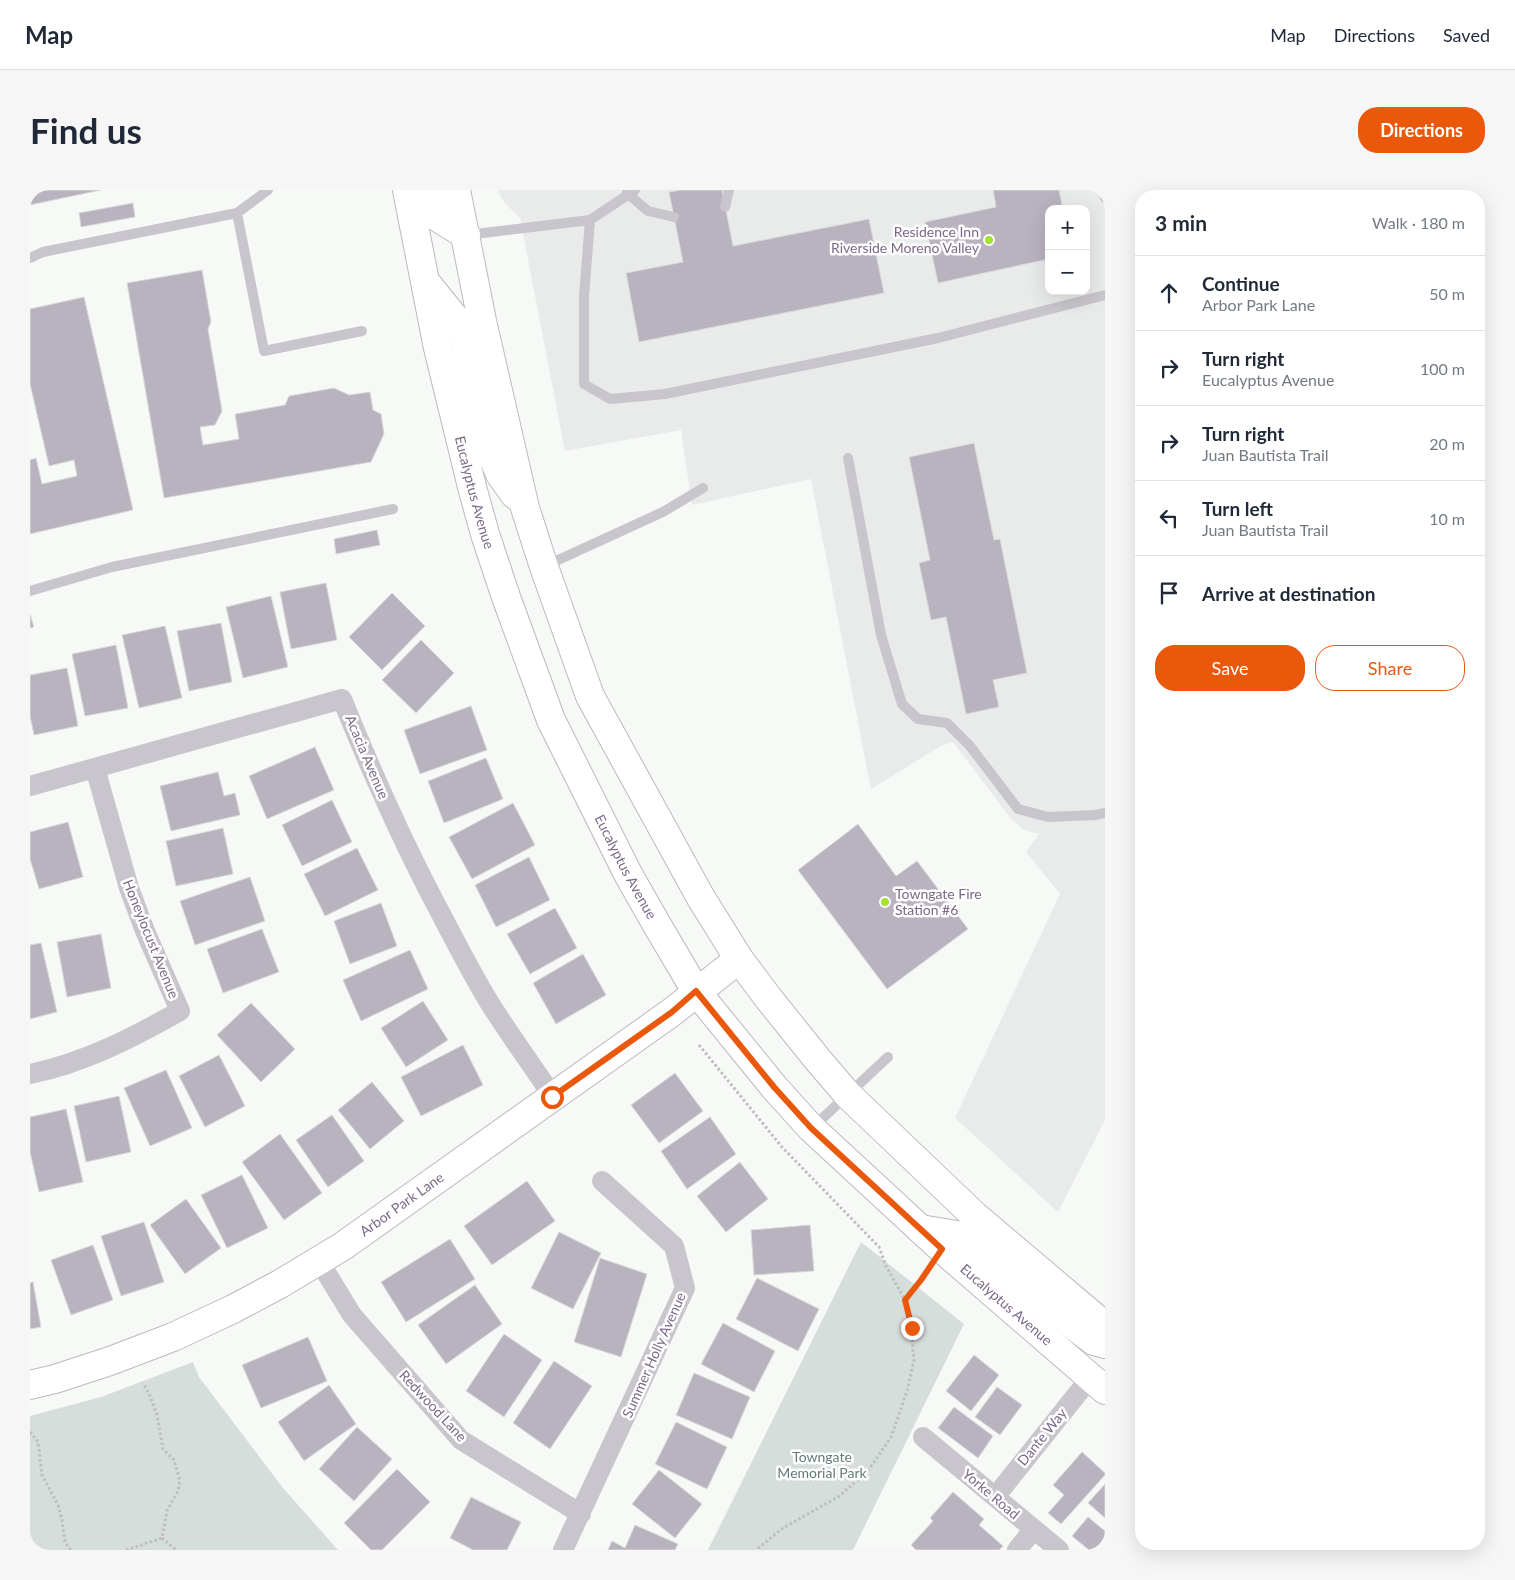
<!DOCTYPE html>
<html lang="en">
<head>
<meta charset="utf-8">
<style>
  body { margin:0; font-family:Lato,sans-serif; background:#f6f6f7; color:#1f2937 }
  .controls { position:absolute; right:15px; top:15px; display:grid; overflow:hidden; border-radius:10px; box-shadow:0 5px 20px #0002 }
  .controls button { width:45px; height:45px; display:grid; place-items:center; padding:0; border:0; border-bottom:1px solid #e0e1e3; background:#fff; color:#1f2937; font:25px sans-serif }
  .stop { position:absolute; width:15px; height:15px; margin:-11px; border:4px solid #ea580c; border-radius:50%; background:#fff }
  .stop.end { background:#ea580c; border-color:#fff; box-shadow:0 1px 5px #0008 }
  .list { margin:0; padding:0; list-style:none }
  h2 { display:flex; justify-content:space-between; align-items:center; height:65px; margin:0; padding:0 20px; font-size:21px }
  h2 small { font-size:16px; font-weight:400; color:#747a83 }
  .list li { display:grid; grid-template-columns:32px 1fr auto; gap:15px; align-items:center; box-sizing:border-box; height:75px; padding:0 20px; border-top:1px solid #e0e1e3 }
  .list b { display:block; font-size:19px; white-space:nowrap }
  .list p { margin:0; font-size:16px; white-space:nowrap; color:#747a83 }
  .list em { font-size:16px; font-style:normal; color:#747a83 }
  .actions { display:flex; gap:10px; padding:15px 20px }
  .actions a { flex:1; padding:11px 0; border:1px solid #ea580c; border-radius:20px; text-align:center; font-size:18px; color:#ea580c }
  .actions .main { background:#ea580c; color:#fff }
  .icon { flex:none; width:28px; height:28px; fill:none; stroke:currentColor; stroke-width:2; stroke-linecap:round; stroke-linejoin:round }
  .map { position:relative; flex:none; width:1075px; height:1360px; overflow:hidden; border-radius:20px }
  header { display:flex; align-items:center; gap:30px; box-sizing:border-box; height:70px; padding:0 25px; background:#fff; border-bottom:1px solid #e0e1e3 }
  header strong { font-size:24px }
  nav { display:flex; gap:28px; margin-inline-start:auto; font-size:18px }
  .intro { display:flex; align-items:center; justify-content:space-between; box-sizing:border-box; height:120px; padding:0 30px }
  h1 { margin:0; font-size:35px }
  .button { padding:12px 22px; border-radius:20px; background:#ea580c; color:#fff; font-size:18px; font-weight:700 }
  main { display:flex; gap:30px; padding:0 30px }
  aside { flex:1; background:#fff; border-radius:20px; box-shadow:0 5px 20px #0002 }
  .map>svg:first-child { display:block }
</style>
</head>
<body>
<header>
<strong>Map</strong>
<nav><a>Map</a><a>Directions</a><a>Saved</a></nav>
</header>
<div class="intro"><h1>Find us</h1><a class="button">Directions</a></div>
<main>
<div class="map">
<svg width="1075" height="1360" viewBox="0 0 1075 1360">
  <rect width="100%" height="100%" fill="#f7f9f7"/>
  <!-- built -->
  <path fill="#e9eaea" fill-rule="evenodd" d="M467,0H1075V930L1028,1022L925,928L1030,704L996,662L1009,644L994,640L981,629L923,552L911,556L841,599L781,289L662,315L651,240L535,261L490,28L474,12ZM1019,19H1056V101H1019Z"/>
  <!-- green -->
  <path fill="#d6dedc" d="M831,1052L934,1134L823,1360H678Z
    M163,1172L169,1187L253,1298L308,1360H0V1226L71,1207Z"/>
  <!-- building -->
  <path fill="#b9b2bf" stroke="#d9dbd9" d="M0,0H71L0,15Z
    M651,0H692L703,56L839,29L854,103L609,152L596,83L653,72L639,2Z
    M963,0H1029L1033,19H1019V69L908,93L895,32L966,17Z
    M103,13L105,27L51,37L49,23Z
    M172,80L181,132L178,139L192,221L185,235L170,237L173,255L209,249L205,224L255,215L259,206L304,198L319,205L340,202L343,220L351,224L354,244L341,272L134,308L97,93Z
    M54,107L103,320L0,344V270L6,268L12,294L47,286L44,270L19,276L0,194V119Z
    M944,253L964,350L970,349L997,483L963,490L969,517L936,524L916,427L901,430L889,373L900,370L879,267Z
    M347,340L350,355L306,364L304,349Z
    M296,393L307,450L261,459L250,402Z
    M362,403L395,436L352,480L319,447Z
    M241,406L258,477L213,488L196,417Z
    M0,424L4,437L0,438Z
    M191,433L202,492L159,501L147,441Z
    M135,436L152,508L109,518L92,445Z
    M391,450L424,483L386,523L352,490Z
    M86,455L98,518L55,526L42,464Z
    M37,478L48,536L4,545L0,526V485Z
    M441,516L457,560L390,584L374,540Z
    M285,557L304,600L237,629L219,586Z
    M456,568L473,609L414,633L398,591Z
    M188,582L194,606L205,603L210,625L141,641L130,596Z
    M302,610L322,652L272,676L252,635Z
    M483,613L505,655L442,689L419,647Z
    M38,632L53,687L9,699L0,669V642Z
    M828,634L866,686L887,671L938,739L857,799L768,680Z
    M193,638L203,684L146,696L136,651Z
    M327,658L348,700L295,726L274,684Z
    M499,667L520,710L466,737L445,695Z
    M220,687L235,731L165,755L150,711Z
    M351,713L367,756L320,774L304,731Z
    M525,718L547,758L500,784L477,744Z
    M232,739L249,782L193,803L177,759Z
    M71,744L81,798L37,807L27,752Z
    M11,753L27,822L0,829V755Z
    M380,760L398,799L331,831L313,790Z
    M553,764L576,805L526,834L503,793Z
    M393,811L418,850L376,877L351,838Z
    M221,813L265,859L231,892L187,845Z
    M433,855L453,895L391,926L371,887Z
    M189,865L215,916L175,937L149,886Z
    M136,880L162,938L120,956L94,898Z
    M645,883L673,921L629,953L601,915Z
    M342,892L374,931L340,959L308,920Z
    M89,906L101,962L56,972L44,916Z
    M36,919L53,992L9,1002L0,962V927Z
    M302,925L334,971L298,997L266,950Z
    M680,927L706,964L657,999L631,961Z
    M250,944L292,1003L254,1030L212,972Z
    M710,972L738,1009L696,1042L667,1006Z
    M212,985L238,1038L197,1058L171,1005Z
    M497,991L525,1031L462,1075L434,1036Z
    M156,1009L191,1058L155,1084L120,1035Z
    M114,1032L134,1092L91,1106L71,1046Z
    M780,1035L784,1081L724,1085L721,1040Z
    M529,1042L571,1063L543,1119L501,1098Z
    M420,1049L445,1089L376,1132L351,1092Z
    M63,1055L83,1110L41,1125L21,1070Z
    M570,1068L617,1084L591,1167L544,1152Z
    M727,1088L789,1119L768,1161L706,1129Z
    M3,1092L11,1137L0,1139V1093Z
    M445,1095L472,1134L416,1174L388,1135Z
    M693,1133L745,1161L724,1202L671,1174Z
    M474,1144L512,1170L474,1227L436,1201Z
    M278,1147L297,1191L231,1218L212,1175Z
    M944,1165L969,1185L941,1221L916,1201Z
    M524,1171L562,1196L520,1259L483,1233Z
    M664,1183L720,1207L702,1249L646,1225Z
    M299,1195L326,1234L274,1271L248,1232Z
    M967,1197L992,1215L970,1245L945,1227Z
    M924,1217L963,1246L948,1268L908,1238Z
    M646,1232L697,1257L677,1299L625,1274Z
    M327,1237L362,1269L324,1311L289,1279Z
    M1052,1262L1075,1283V1285L1031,1334L1018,1323L1034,1305L1023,1295Z
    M367,1279L400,1312L352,1360H341L314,1333Z
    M629,1280L672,1314L645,1348L602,1314Z
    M1075,1294V1328L1058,1313Z
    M923,1302L954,1329L949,1335L973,1356L969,1360H886L881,1355L903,1331L900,1328Z
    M441,1307L491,1332L477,1360H443L420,1348Z
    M1058,1327L1075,1341V1360H1059L1042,1346Z
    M605,1335L648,1354L645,1360H578L582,1351L595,1358Z"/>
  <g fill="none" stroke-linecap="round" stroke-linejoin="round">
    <!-- secondary casing -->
    <g stroke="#bdb7c1" stroke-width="30">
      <g id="secondary">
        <path id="s1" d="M377,0L408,158L442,297L455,344L476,407L521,530L598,684L627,735L666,801L744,897L781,938L912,1059L1075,1200"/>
        <path d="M401,0L407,27L436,45"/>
        <path d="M426,0L452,131L495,318L514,377L560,506L671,708L709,769L739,809L788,870L818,905L945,1026L1075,1136"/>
        <path d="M398,95L432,137L456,251L470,284L485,305"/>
        <path d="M890,1039L927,1045L1012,1112L1064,1151L1075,1154"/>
        <path id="s2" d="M0,1195L25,1189L80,1171L143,1147L203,1119L250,1094L313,1056L642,822L709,769"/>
      </g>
    </g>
    <!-- path -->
    <path stroke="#c0bdc2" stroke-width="3" stroke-dasharray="2.5 2.5" stroke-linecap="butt" d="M669,855L752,957L849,1057L856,1076L875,1110L881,1138L884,1170L877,1201L861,1247L838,1281L808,1307L753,1338L726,1360
      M875,1110L898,1081
      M0,1242L8,1252L12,1285L28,1315L32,1330L35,1352L41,1360
      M132,1348L146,1360
      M96,1360L132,1348L137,1321L148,1301L150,1291L144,1270L133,1259L127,1225L120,1206L113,1193"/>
    <!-- lane -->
    <path stroke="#c9c5cc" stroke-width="10" d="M597,0L598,4L618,21L644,27
      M1073,0L1075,8
      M695,17L699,0
      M207,23L234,161L332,141
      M560,30L554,106V194L580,209L635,204L908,148L1075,105
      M437,45L560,30L605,0
      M0,68L13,62L207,23L238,0
      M818,268L851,445L872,514L888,529L917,533L940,556L988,619L1018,627L1065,625L1075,623
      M515,376L633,322L673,298
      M0,401L82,377L363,319
      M782,938L858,867"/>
    <!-- street -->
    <path stroke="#c9c5cc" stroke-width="20" d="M0,596L312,509C342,583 374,655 412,726C427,755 442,784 459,812C479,844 502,875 523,907
      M0,884C54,873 102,848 150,821L115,741L99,698L65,578
      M289,1071L322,1125L431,1250L551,1324
      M893,1247L1029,1360
      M965,1307L1060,1188
      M533,1360L655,1098L644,1056L572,991
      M987,1360L1004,1339"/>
    <!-- secondary -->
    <use href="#secondary" stroke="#fff" stroke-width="28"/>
  </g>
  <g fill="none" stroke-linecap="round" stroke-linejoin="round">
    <!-- route -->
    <path stroke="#ea580c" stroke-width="6" d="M522,907L642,822L666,801L744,897L781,938L912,1059L891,1090L875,1110L882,1138"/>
  </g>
  <!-- markers -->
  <g fill="#a4e22e" stroke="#fff" stroke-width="2">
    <circle cx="959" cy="50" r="5"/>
    <circle cx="855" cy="712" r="5"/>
  </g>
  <g text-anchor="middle" stroke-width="5" stroke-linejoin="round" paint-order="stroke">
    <!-- poi labels -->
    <g font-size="14" fill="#7a6988" stroke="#fff" text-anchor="end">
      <text x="949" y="47">Residence Inn<tspan x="949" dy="16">Riverside Moreno Valley</tspan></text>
      <text x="865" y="709" text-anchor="start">Towngate Fire<tspan x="865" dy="16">Station #6</tspan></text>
    </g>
    <!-- street labels -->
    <g font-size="14" fill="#7a6988" stroke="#fff">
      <text dy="5" stroke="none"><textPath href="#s1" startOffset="310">Eucalyptus Avenue</textPath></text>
      <text transform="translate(337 567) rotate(67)" y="5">Acacia Avenue</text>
      <text dy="5" stroke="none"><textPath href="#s1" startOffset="715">Eucalyptus Avenue</textPath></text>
      <text transform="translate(121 749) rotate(68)" y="5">Honeylocust Avenue</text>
      <text dy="5" stroke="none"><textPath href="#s2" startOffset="416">Arbor Park Lane</textPath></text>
      <text dy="5" stroke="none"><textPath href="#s1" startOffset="1300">Eucalyptus Avenue</textPath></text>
      <text transform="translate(624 1165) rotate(-66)" y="5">Summer Holly Avenue</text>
      <text transform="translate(403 1216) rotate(47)" y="5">Redwood Lane</text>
      <text transform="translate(1012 1247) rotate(-51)" y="5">Dante Way</text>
      <text transform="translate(961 1304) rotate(40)" y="5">Yorke Road</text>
    </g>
    <!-- park labels -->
    <g font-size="14" fill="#647a78" stroke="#fff">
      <text x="792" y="1272">Towngate<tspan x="792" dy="16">Memorial Park</tspan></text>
    </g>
  </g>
</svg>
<div class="controls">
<button>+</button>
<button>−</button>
</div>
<div class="stop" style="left:522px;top:907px"></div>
<div class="stop end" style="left:882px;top:1138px"></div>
</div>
<aside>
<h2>3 min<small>Walk · 180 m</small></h2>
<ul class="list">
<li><svg class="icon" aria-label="ahead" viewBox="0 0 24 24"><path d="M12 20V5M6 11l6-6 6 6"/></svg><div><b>Continue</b><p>Arbor Park Lane</p></div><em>50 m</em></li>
<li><svg class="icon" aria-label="right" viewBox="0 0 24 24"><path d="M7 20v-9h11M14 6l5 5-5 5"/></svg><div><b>Turn right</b><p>Eucalyptus Avenue</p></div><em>100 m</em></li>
<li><svg class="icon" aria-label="right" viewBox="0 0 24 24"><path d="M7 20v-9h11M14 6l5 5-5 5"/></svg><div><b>Turn right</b><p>Juan Bautista Trail</p></div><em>20 m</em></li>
<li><svg class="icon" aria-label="left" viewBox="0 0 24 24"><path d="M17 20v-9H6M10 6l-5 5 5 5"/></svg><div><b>Turn left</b><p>Juan Bautista Trail</p></div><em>10 m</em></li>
<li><svg class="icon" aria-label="arrive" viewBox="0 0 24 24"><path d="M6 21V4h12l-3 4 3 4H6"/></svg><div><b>Arrive at destination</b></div></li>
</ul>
<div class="actions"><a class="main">Save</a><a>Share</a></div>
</aside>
</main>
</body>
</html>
